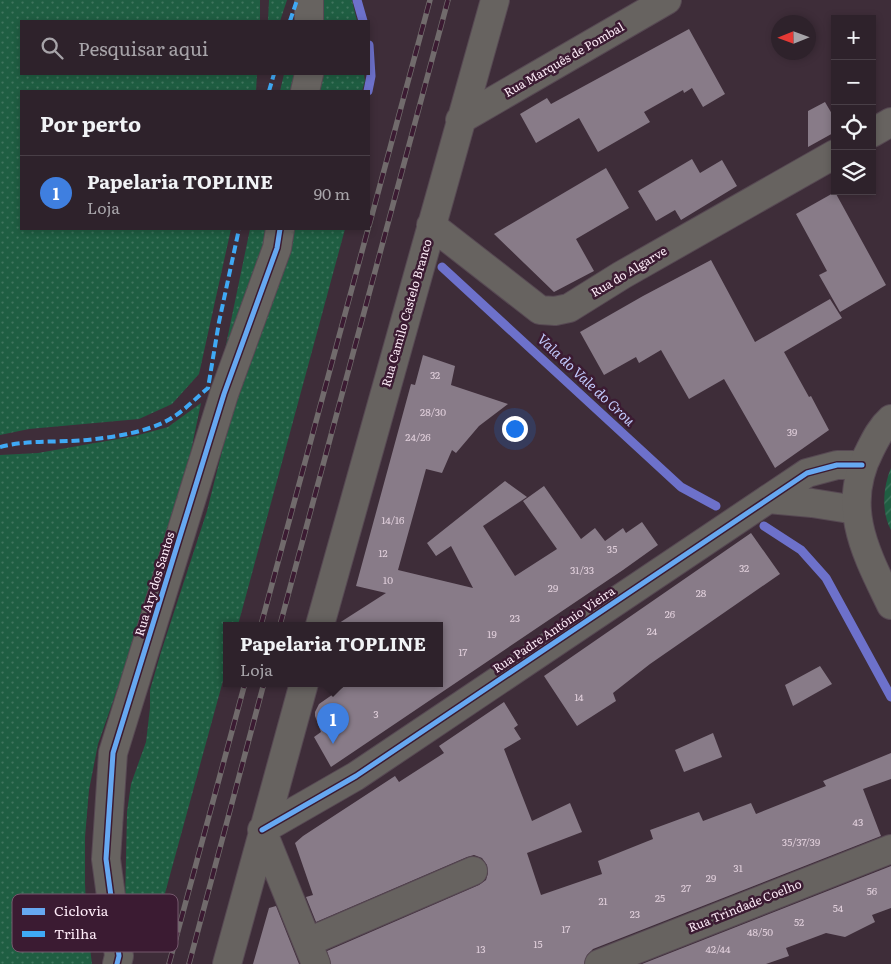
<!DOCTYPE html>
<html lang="pt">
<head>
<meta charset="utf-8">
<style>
  body { margin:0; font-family:Literata,serif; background:#362a33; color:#f1f3f6 }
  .controls { position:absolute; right:15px; top:15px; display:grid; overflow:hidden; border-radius:0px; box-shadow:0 2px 8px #0003 }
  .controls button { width:45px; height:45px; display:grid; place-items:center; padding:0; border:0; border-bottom:1px solid #493f47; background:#2e222b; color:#f1f3f6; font:25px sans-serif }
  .compass { position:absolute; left:771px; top:15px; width:45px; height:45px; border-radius:50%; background:#2e222b; box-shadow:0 2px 8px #0003; rotate:269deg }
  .you { position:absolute; left:514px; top:428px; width:18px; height:18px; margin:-12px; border:4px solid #fff; border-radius:50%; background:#1a73e8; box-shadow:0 0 0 8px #1a73e833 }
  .badge { display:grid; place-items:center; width:32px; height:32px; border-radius:50%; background:#8bbbb9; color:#fff; font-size:16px; font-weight:700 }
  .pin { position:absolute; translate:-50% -41px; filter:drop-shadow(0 1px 2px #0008) }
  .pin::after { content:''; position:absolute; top:26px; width:18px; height:15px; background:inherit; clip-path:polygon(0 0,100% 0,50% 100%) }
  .popup { position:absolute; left:223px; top:622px; width:220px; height:65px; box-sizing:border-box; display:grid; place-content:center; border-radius:0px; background:#2e222b; filter:drop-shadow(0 1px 4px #0005); font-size:16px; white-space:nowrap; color:#a7a4a9 }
  .popup b { font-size:19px; color:#f1f3f6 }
  .popup::after { content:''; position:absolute; left:50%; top:100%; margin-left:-10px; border:10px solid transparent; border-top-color:#2e222b }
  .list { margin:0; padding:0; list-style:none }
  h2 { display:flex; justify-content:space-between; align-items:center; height:65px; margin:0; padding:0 20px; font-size:21px }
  h2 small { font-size:16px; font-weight:400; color:#a7a4a9 }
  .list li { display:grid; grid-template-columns:32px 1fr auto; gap:15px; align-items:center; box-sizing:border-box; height:75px; padding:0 20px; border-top:1px solid #493f47 }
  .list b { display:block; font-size:19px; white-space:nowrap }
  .list p { margin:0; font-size:16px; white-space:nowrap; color:#a7a4a9 }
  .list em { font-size:16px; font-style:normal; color:#a7a4a9 }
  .icon { flex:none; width:28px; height:28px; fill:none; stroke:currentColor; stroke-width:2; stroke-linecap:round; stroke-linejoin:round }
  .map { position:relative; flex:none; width:891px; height:964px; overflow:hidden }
  .search { position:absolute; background:#2e222b; box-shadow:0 2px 8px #0003; left:20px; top:20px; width:350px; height:55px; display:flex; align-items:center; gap:12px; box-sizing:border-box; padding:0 18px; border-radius:0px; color:#a7a4a9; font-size:19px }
  .panel { position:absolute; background:#2e222b; box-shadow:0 2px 8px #0003; left:20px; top:90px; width:350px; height:140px; border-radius:0px }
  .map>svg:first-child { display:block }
</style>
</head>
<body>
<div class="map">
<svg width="891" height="964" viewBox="0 0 891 964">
  <defs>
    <pattern id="grass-dots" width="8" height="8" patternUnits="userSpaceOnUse" patternTransform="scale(1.25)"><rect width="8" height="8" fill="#1f5e42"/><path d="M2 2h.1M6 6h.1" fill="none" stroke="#40755e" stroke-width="1.8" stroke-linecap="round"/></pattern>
    <pattern id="garden-furrows" width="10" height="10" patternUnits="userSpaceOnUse" patternTransform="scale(1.25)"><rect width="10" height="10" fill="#1f5e42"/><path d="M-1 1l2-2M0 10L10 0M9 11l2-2" fill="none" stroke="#40755e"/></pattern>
  </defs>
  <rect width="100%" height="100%" fill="#3e2d39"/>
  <!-- grass -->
  <path fill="url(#grass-dots)" d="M0,0H260V21H21V74H257L256,91H21V229H231L199,374L172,404L139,419L29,429L0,435Z
    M269,0H287L280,21H268Z
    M316,0H352L357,21H316Z
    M284,74H301L300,91H280Z
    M315,74H364L365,81L362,91H314Z
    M250,229H271L221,369Z
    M287,229H345L238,625H227V666L161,908C151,919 147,927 130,923L125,904L127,812L131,784L146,742L150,708V690L161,652L207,511L229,423L268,308Z
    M201,403L180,503L165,553L98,744L89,790L85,837V884L87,924L92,964H0V455L38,453L135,436L168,427Z"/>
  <!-- garden -->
  <path fill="url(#garden-furrows)" d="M891,468V530C881,512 883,487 891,468Z"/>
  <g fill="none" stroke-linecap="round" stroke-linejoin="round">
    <!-- stream -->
    <path stroke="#6d71cb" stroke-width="9" d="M357,0L363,21
      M368,91L371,76L369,45
      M442,267L681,487L716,506
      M764,526L801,550L826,578L891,697"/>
  </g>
  <!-- building -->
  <path fill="#887b88" d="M689,29L725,94L703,107L692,88L684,93L683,90L644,112L650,122L598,152L579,118L536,143L520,114L547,98L551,104Z
    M825,102L835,119V132L808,147V111Z
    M692,159L700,173L722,160L737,186L681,220L675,210L656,221L638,191Z
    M606,168L629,208L576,239L594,271L554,292L494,234Z
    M835,192L886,285L840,312L819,275L827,271L796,214Z
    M711,260L755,342L830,299L842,318L784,352L809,397L811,396L829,430L775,468L724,379L689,399L661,350L639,363L636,357L604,375L580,332L643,296Z
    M423,355L455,366L451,385L508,404L479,426L456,453L452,450L442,473L426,469L398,570L473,588L451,546L436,556L427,543L505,481L527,497L483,526L515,576L557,549L523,501L544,486L581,539L595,528L605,541L623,528L626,533L642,522L658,545L623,570L331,767L314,737L321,732L315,716V712L319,704L349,683H439V625H336L386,593L356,586L411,384L415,385Z
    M751,533L780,574L650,664L613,693L616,701L577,726L544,676Z
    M820,666L832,684L793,706L785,685Z
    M504,702L518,725L514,728L521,739L504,749L532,821L570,803L582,832L527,853L541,895L602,874L598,861L653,839L650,830L699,812L703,821L751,803L756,814L826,786L823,781L891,753V779L863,789L881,836L593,949L587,955L584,964H331L327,951L479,885L486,880L488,873L487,865L482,858L474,855L467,857L316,922L306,897L313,895L295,843L303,836L395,776L399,782L444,753L439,746Z
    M713,733L722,757L684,772L675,750Z
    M891,866V908L872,915L875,922L845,937L826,933L786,948L789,956L766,964H642Z
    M276,906L299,964H253L269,908Z"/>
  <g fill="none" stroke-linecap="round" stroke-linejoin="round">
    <!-- minor casing -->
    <g stroke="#574953" stroke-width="30">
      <path id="minor" d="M309,0V21
        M305,91L309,74
        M460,120L667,0
        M872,133L891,122
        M431,225L540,310L555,311L569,308L622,275L835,154
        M768,499L812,503L856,510
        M320,625L495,0
        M262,830L356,776L807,473L837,465H862
        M262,830L316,964
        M308,942L473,871
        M117,964L119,956L106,859L113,753L224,394L277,248L280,229
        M227,964L304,683
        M599,964L891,849"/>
    </g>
    <!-- tertiary casing -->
    <g stroke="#574953" stroke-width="30">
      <path id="tertiary" d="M891,419C881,428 876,438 870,450C840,507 866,553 891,605"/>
    </g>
    <!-- minor -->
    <use href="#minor" stroke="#676360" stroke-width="28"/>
    <!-- tertiary -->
    <use href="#tertiary" stroke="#676360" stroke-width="28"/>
    <!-- rail casing -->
    <g stroke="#716b6c" stroke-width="5.5">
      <path id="rail" d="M369,226L430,0
        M261,625L368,229
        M280,625L448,0
        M169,964L245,683
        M189,964L264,683"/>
    </g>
    <!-- rail -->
    <use href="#rail" stroke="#3b1b32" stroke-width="4" stroke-dasharray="11" stroke-linecap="butt"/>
    <!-- quiet -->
    <path stroke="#3fa9f5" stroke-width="4" stroke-dasharray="8 4" stroke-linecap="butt" d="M290,21L297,0
      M269,91L274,74
      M0,447C22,441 46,442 69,441C98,440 145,434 170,419C184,411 196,398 208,388L219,322L239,229"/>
    <!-- cycleway casing -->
    <g stroke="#3b1b32" stroke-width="8">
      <path id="cycleway" d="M262,830L356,776L807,473L837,465H862
        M117,964L119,956L106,859L113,753L224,394L277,248L280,229"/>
    </g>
    <!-- cycleway -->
    <use href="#cycleway" stroke="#66a8f1" stroke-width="5"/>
  </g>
  <g text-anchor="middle" stroke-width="5" stroke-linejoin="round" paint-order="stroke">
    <!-- number labels -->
    <g font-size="10" fill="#e0cfdb">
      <text x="435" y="379">32</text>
      <text x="433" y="416">28/30</text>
      <text x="792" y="436">39</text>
      <text x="418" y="441">24/26</text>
      <text x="393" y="524">14/16</text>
      <text x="612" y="553">35</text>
      <text x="383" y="557">12</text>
      <text x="744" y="572">32</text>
      <text x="582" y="574">31/33</text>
      <text x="388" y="584">10</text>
      <text x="553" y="592">29</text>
      <text x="701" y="597">28</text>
      <text x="670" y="618">26</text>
      <text x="515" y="622">23</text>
      <text x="652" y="635">24</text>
      <text x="492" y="638">19</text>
      <text x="463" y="656">17</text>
      <text x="579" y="701">14</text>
      <text x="376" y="718">3</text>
      <text x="858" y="826">43</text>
      <text x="801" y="846">35/37/39</text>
      <text x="738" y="872">31</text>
      <text x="711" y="882">29</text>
      <text x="686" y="892">27</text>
      <text x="872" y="895">56</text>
      <text x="660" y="902">25</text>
      <text x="603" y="905">21</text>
      <text x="838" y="912">54</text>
      <text x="635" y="918">23</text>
      <text x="799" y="926">52</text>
      <text x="566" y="933">17</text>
      <text x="760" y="936">48/50</text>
      <text x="538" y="948">15</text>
      <text x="481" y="953">13</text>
      <text x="718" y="953">42/44</text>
    </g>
    <!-- street labels -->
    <g font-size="12" fill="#fdebf7" stroke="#3b1b32">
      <text transform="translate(564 60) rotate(-30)" y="4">Rua Marquês de Pombal</text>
      <text transform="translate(629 272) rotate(-31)" y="4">Rua do Algarve</text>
      <text transform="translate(407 313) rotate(-74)" y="4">Rua Camilo Castelo Branco</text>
      <text transform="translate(155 584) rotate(-73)" y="4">Rua Ary dos Santos</text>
      <text transform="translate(554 630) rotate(-34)" y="4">Rua Padre António Vieira</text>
      <text transform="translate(745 906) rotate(-22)" y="4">Rua Trindade Coelho</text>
    </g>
    <!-- water labels -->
    <g font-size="14" font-style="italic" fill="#c1c8fa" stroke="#3b1b32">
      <text transform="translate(586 380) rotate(43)" y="5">Vala do Vale do Grou</text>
    </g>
  </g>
  <!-- legend -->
  <rect x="12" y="894" width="166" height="58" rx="8" fill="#3b1b32" stroke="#75596d" stroke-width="1"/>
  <rect x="22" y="908" width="23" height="7" fill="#66a8f1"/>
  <rect x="22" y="931" width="23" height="6" fill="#3fa9f5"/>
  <g font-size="14" fill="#fdebf7">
    <text x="54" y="916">Ciclovia</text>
    <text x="54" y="939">Trilha</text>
  </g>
</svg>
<div class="controls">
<button>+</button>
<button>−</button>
<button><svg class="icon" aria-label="locate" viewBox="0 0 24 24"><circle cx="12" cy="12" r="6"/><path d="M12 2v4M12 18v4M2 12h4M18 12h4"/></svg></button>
<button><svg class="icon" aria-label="layers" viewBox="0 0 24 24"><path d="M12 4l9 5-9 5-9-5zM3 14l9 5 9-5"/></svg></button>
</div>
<svg class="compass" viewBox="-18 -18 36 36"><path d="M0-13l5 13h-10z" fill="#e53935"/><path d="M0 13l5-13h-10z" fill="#a7a4a9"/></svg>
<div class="you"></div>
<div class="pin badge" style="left:333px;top:744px;background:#3f7fe0">1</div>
<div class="popup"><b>Papelaria TOPLINE</b>Loja</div>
<div class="search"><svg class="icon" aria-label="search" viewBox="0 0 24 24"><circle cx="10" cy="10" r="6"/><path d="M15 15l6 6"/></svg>Pesquisar aqui</div>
<section class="panel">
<h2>Por perto<small></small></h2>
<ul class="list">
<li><span class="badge" style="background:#3f7fe0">1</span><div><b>Papelaria TOPLINE</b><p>Loja</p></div><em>90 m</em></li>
</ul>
</section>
</div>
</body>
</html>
